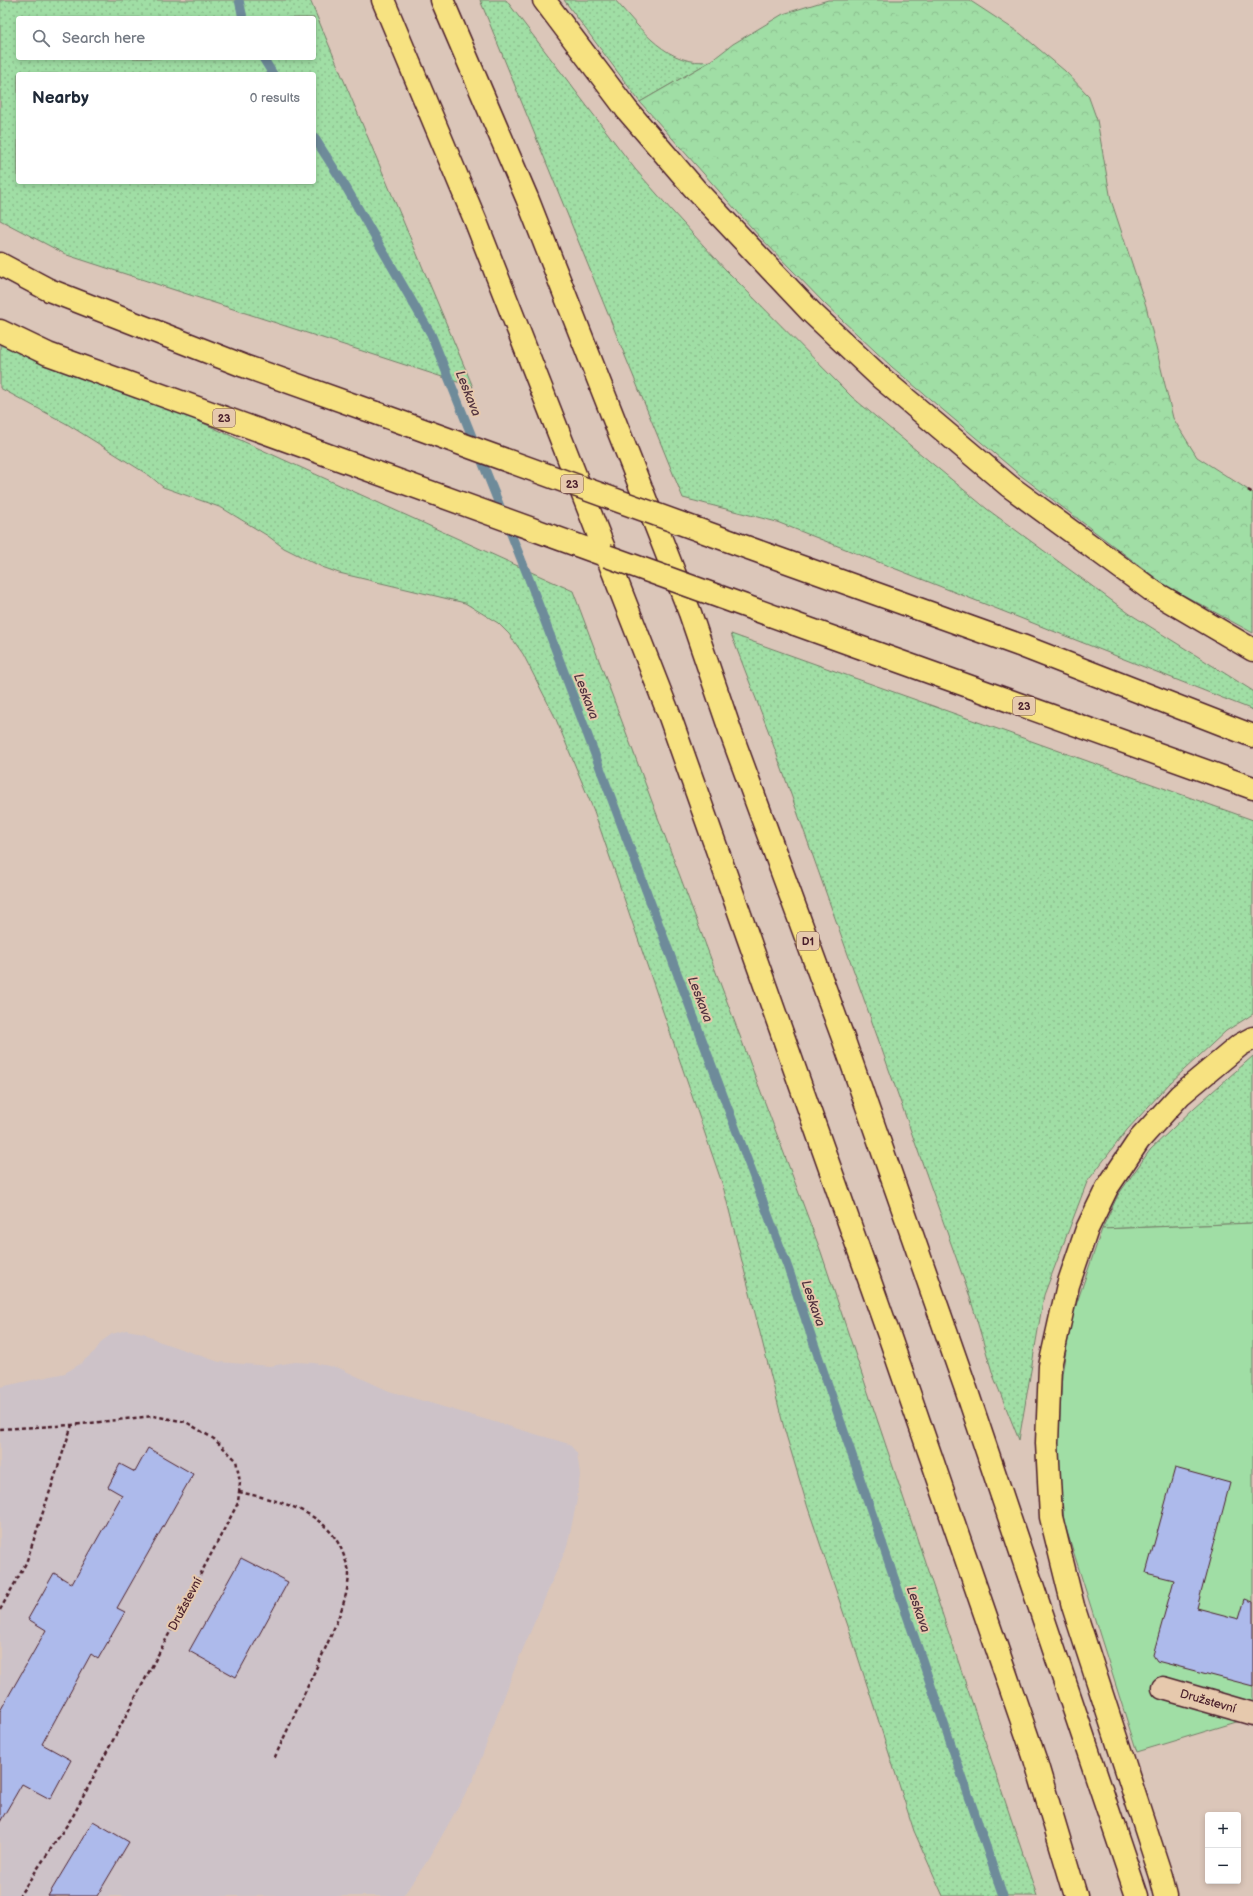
<!DOCTYPE html>
<html lang="en">
<head>
<meta charset="utf-8">
<style>
  body { margin:0; font-family:"Balsamiq Sans",sans-serif; background:#f6f6f7; color:#1f2937 }
  .controls { position:absolute; right:12px; bottom:12px; display:grid; overflow:hidden; border-radius:4px; box-shadow:0 2px 6px #0003 }
  .controls button { width:36px; height:36px; display:grid; place-items:center; padding:0; border:0; border-bottom:1px solid #e0e1e3; background:#fff; color:#1f2937; font:20px sans-serif }
  .list { margin:0; padding:0; list-style:none }
  h2 { display:flex; justify-content:space-between; align-items:center; height:52px; margin:0; padding:0 16px; font-size:17px }
  h2 small { font-size:13px; font-weight:400; color:#747a83 }
  .icon { flex:none; width:22px; height:22px; fill:none; stroke:currentColor; stroke-width:2; stroke-linecap:round; stroke-linejoin:round }
  .map { position:relative; flex:none; width:1253px; height:1896px; overflow:hidden }
  .search { position:absolute; background:#fff; box-shadow:0 2px 6px #0003; left:16px; top:16px; width:300px; height:44px; display:flex; align-items:center; gap:10px; box-sizing:border-box; padding:0 14px; border-radius:4px; color:#747a83; font-size:15px }
  .panel { position:absolute; background:#fff; box-shadow:0 2px 6px #0003; left:16px; top:72px; width:300px; height:112px; border-radius:4px }
  .map>svg:first-child { display:block }
</style>
</head>
<body>
<div class="map">
<svg width="1253" height="1896" viewBox="0 0 1253 1896">
  <defs>
    <pattern id="grass-dots" width="8" height="8" patternUnits="userSpaceOnUse"><rect width="8" height="8" fill="#a0dea5"/><path d="M2 2h.1M6 6h.1" fill="none" stroke="#8bbe8e" stroke-width="1.8" stroke-linecap="round"/></pattern>
    <pattern id="forest-crowns" width="20" height="18" patternUnits="userSpaceOnUse"><rect width="20" height="18" fill="#a0dea5"/><path d="M2 6a3 3 0 1 1 6 0M12 15a3 3 0 1 1 6 0" fill="none" stroke="#8bbe8e"/></pattern>
  </defs>
  <rect width="100%" height="100%" fill="#dbc6b9"/>
  <filter id="ink" filterUnits="userSpaceOnUse"><feTurbulence type="fractalNoise" baseFrequency=".025" numOctaves="2"/><feDisplacementMap in="SourceGraphic" scale="8" xChannelSelector="R" yChannelSelector="G"/><feConvolveMatrix kernelMatrix="1 2 1 2 8 2 1 2 1" color-interpolation-filters="sRGB"/></filter>
  <g filter="url(#ink)">
    <!-- built -->
    <path fill="#cdc2c8" d="M126,1330L144,1333L158,1341L219,1362L270,1366L295,1362L314,1363L339,1368L389,1391L569,1444L577,1453L580,1475L577,1500L567,1547L516,1665L473,1780L430,1857L403,1896H0V1387L65,1373L80,1364L95,1351L102,1341L112,1334Z"/>
    <!-- grass -->
    <path fill="url(#grass-dots)" stroke="#757e68" fill-rule="evenodd" d="M0,0H310L473,387L67,255L0,220ZM18,18H314V58H18ZM18,74H314V182H18Z
      M480,0H506L635,169L672,211L725,269L852,397L987,509L1130,614L1253,691V710L777,522L683,498Z
      M564,0H615C641,29 668,68 711,61L640,102Z
      M0,331L573,591L821,1252L1037,1896H943L914,1831L849,1629L808,1508L784,1428L723,1186L594,811L555,717L523,654L509,634L498,623L465,603L339,573L322,567L284,548L268,536L222,508L163,487L150,476L67,424L0,388Z
      M731,634L1253,820V1014L1226,1031L1170,1083L1127,1130L1087,1182L1044,1295L1019,1440L993,1375L969,1294L768,730Z
      M1253,1056V1223L1102,1229L1118,1195L1150,1150L1195,1107Z"/>
    <!-- forest -->
    <path fill="url(#forest-crowns)" stroke="#757e68" d="M828,0H969L1021,34L1065,71L1088,95L1097,120L1111,200L1146,306L1173,418L1197,457L1253,493V633L1165,585L1020,475L892,367L825,304L759,236L640,102L711,61L733,44L783,14Z"/>
    <!-- green -->
    <path fill="#a0dea5" stroke="#757e68" d="M1253,1223V1717L1137,1752L1064,1522L1058,1452L1062,1374L1072,1317L1102,1229Z"/>
    <g fill="none" stroke-linecap="round" stroke-linejoin="round">
      <!-- stream -->
      <path stroke="#6e8b9a" stroke-width="9" d="M239,0L243,18
        M263,58L273,74
        M314,137L347,189L431,334L529,579L788,1268L1003,1896"/>
    </g>
    <!-- building -->
    <path fill="#adbaeb" stroke="#4a1f2b" d="M148,1448L193,1474L117,1608L125,1612L98,1659L91,1654L42,1744L71,1760L50,1799L22,1784L0,1822V1711L46,1630L28,1619L54,1573L72,1584L122,1495L108,1487L120,1464L135,1472Z
      M1175,1468L1230,1483L1197,1608L1239,1619L1245,1599L1253,1602V1686L1157,1661L1153,1655L1174,1580L1146,1573Z
      M241,1558L288,1582L236,1677L189,1651Z
      M93,1821L129,1842L97,1896H48Z"/>
    <g fill="none" stroke-linecap="round" stroke-linejoin="round">
      <!-- minor casing -->
      <g stroke="#4a1f2b" stroke-width="25">
        <path id="minor" d="M1163,1688L1253,1714"/>
      </g>
      <!-- motorway casing -->
      <g stroke="#4a1f2b" stroke-width="25">
        <path id="motorway" d="M383,0L476,222L670,717L890,1338L1035,1759L1076,1896
          M442,0L527,198L690,613L731,733L843,1038L965,1386L1137,1896
          M544,0L627,110L695,189L811,312L880,377L1009,486L1154,592L1253,650
          M0,264L49,290L244,366L376,413
          M0,331L48,354L607,556
          M768,555L1022,646L1253,736
          M795,624L1253,788
          M1166,1896L1161,1876L1073,1606L1051,1517L1047,1443L1050,1366L1068,1285L1087,1229L1107,1188L1139,1140L1180,1095L1240,1045L1253,1038"/>
      </g>
      <!-- path -->
      <path stroke="#4a1f2b" stroke-width="2.5" stroke-dasharray="4 3" stroke-linecap="butt" d="M1248,490L1253,493
        M0,1429L72,1425L153,1416L186,1422L214,1439L236,1460L240,1482L238,1503L73,1816L19,1896
        M239,1492C280,1501 329,1511 344,1556C346,1562 349,1568 349,1574C348,1599 335,1626 325,1649C308,1686 291,1722 274,1759
        M0,1610L26,1563L72,1425"/>
      <!-- minor -->
      <use href="#minor" stroke="#e6c9ad" stroke-width="22"/>
      <!-- motorway -->
      <use href="#motorway" stroke="#f7e281" stroke-width="22"/>
      <!-- motorway-bridge casing -->
      <g stroke="#4a1f2b" stroke-width="25" stroke-linecap="butt">
        <path id="motorway-bridge" d="M376,413L768,555
          M607,556L795,624"/>
      </g>
      <!-- motorway-bridge -->
      <use href="#motorway-bridge" stroke="#f7e281" stroke-width="22"/>
    </g>
  </g>
  <g text-anchor="middle" stroke-width="4" stroke-linejoin="round" paint-order="stroke">
    <!-- shield labels -->
    <g fill="#e6c9ad" stroke="#795252" stroke-width="1">
      <rect x="213" y="409" width="22" height="18" rx="3"/>
      <rect x="561" y="475" width="22" height="18" rx="3"/>
      <rect x="1013" y="697" width="22" height="18" rx="3"/>
      <rect x="797" y="932" width="22" height="18" rx="3"/>
    </g>
    <g font-size="11" font-weight="bold" fill="#4a1f2b">
      <text x="224" y="422">23</text>
      <text x="572" y="488">23</text>
      <text x="1024" y="710">23</text>
      <text x="808" y="945">D1</text>
    </g>
    <!-- street labels -->
    <g font-size="12" fill="#4a1f2b" stroke="#e6c9ad">
      <text transform="translate(185 1604) rotate(-62)" y="4">Družstevní</text>
      <text transform="translate(1208 1701) rotate(16)" y="4">Družstevní</text>
    </g>
    <!-- water labels -->
    <g font-size="13" font-style="italic" fill="#50313e" stroke="#e6c9ad">
      <text transform="translate(469 393) rotate(68)" y="5">Leskava</text>
      <text transform="translate(587 696) rotate(69)" y="5">Leskava</text>
      <text transform="translate(701 999) rotate(69)" y="5">Leskava</text>
      <text transform="translate(814 1303) rotate(71)" y="5">Leskava</text>
      <text transform="translate(919 1609) rotate(71)" y="5">Leskava</text>
    </g>
  </g>
</svg>
<div class="controls">
<button>+</button>
<button>−</button>
</div>
<div class="search"><svg class="icon" aria-label="search" viewBox="0 0 24 24"><circle cx="10" cy="10" r="6"/><path d="M15 15l6 6"/></svg>Search here</div>
<section class="panel">
<h2>Nearby<small>0 results</small></h2>
<ul class="list">
</ul>
</section>
</div>
</body>
</html>
